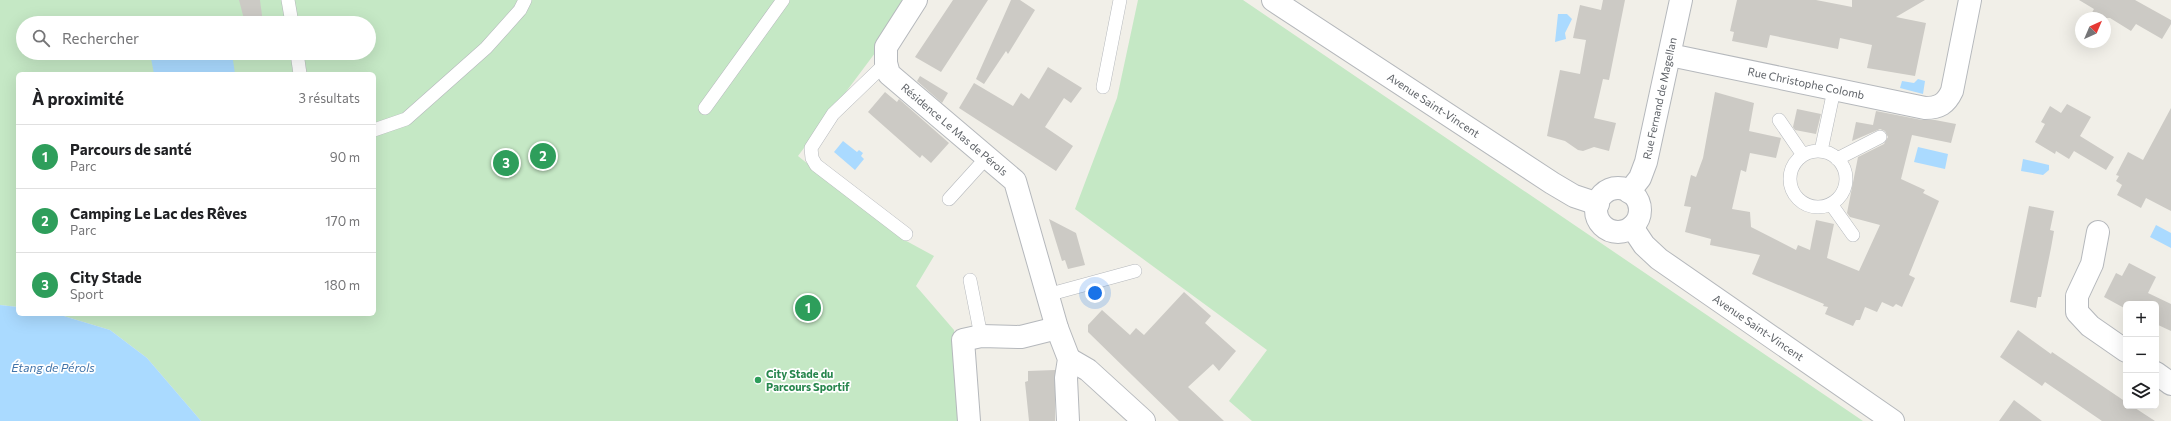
<!DOCTYPE html>
<html lang="fr">
<head>
<meta charset="utf-8">
<style>
  body { margin:0; font-family:Commissioner,sans-serif; background:#f6f6f6; color:#202124 }
  .controls { position:absolute; right:12px; bottom:12px; display:grid; overflow:hidden; border-radius:6px; box-shadow:0 4px 16px #0002 }
  .controls button { width:36px; height:36px; display:grid; place-items:center; padding:0; border:0; border-bottom:1px solid #e0e0e0; background:#fff; color:#202124; font:20px sans-serif }
  .compass { position:absolute; left:2075px; top:12px; width:36px; height:36px; border-radius:50%; background:#fff; box-shadow:0 4px 16px #0002; rotate:44deg }
  .you { position:absolute; left:1095px; top:293px; width:14px; height:14px; margin:-10px; border:3px solid #fff; border-radius:50%; background:#1a73e8; box-shadow:0 0 0 6px #1a73e833 }
  .badge { display:grid; place-items:center; width:26px; height:26px; border-radius:50%; background:#b45309; color:#fff; font-size:13px; font-weight:700 }
  .pin { position:absolute; translate:-50% -50%; border:2px solid #fff; box-shadow:0 1px 4px #0006 }
  .list { margin:0; padding:0; list-style:none }
  h2 { display:flex; justify-content:space-between; align-items:center; height:52px; margin:0; padding:0 16px; font-size:17px }
  h2 small { font-size:13px; font-weight:400; color:#757577 }
  .list li { display:grid; grid-template-columns:26px 1fr auto; gap:12px; align-items:center; box-sizing:border-box; height:64px; padding:0 16px; border-top:1px solid #e0e0e0 }
  .list b { display:block; font-size:15px; white-space:nowrap }
  .list p { margin:0; font-size:13px; white-space:nowrap; color:#757577 }
  .list em { font-size:13px; font-style:normal; color:#757577 }
  .icon { flex:none; width:22px; height:22px; fill:none; stroke:currentColor; stroke-width:2; stroke-linecap:round; stroke-linejoin:round }
  .map { position:relative; flex:none; width:2171px; height:421px; overflow:hidden }
  .search { position:absolute; background:#fff; box-shadow:0 4px 16px #0002; left:16px; top:16px; width:360px; height:44px; display:flex; align-items:center; gap:10px; box-sizing:border-box; padding:0 14px; border-radius:22px; color:#757577; font-size:15px }
  .panel { position:absolute; background:#fff; box-shadow:0 4px 16px #0002; left:16px; top:72px; width:360px; height:244px; border-radius:6px }
  .map>svg:first-child { display:block }
</style>
</head>
<body>
<div class="map">
<svg width="2171" height="421" viewBox="0 0 2171 421">
  <rect width="100%" height="100%" fill="#f1efe8"/>
  <!-- green -->
  <path fill="#c5e8c5" fill-rule="evenodd" d="M0,0H910L884,41L798,156L899,237L934,256L916,286L954,330L965,421H201L147,358L110,330L57,314H374V74H18V307L0,305ZM23,23H369V53H23Z
    M1138,0H1243L1863,421H1252L1229,401L1267,350L1075,209L1117,98Z"/>
  <!-- water -->
  <path fill="#aadaff" d="M1558,14H1567L1572,19L1565,33L1566,39L1555,42Z
    M150,53H232L235,74H154Z
    M1918,79L1925,81L1923,94L1900,88L1902,81L1914,83Z
    M843,141L857,152L859,150L863,153L861,156L864,159L855,170L834,152Z
    M1918,147L1948,154L1945,169L1914,162Z
    M2023,159L2049,165V170L2043,175L2021,171Z
    M2156,225L2171,233V248L2150,237Z
    M0,305L18,307V314H57L110,330L147,358L201,421H0Z"/>
  <!-- building -->
  <path fill="#cccac5" d="M239,0H260L263,23H245Z
    M953,0H988L941,72L915,57Z
    M1011,0H1020L1035,10L1008,54L1006,51L984,84L976,79Z
    M1603,0H1625L1609,80L1603,79L1594,118L1616,123L1609,151L1594,147L1583,151L1578,150L1565,141L1547,136L1560,70L1580,74L1586,40L1573,38L1580,5L1601,10Z
    M1737,0H1816L1852,7V0H1925L1896,17L1926,23L1915,76L1867,68L1872,45L1840,38L1838,49L1770,35L1767,48L1732,41L1734,32L1730,31Z
    M2079,0H2135L2171,20V24L2162,39L2136,24L2131,31L2110,18H2089L2094,9Z
    M1048,67L1082,88L1071,103L1064,98L1045,127L1073,146L1056,171L959,108L974,83L1013,106L1021,93L1029,99Z
    M920,76L948,93L942,103L917,81Z
    M885,92L897,102L899,99L949,143L931,163L922,155L920,158L868,112Z
    M1715,92L1754,103L1749,131L1781,138L1776,158L1750,153L1746,172L1741,170L1732,209L1750,212L1751,227L1796,250L1798,245L1810,250L1816,220L1834,224L1827,258L1859,271L1880,225L1850,217L1847,213L1858,157L1884,144L1888,137L1885,131L1880,129L1852,141L1856,122L1873,125L1876,111L1922,120H1935L1956,124L1951,143L1912,135L1901,179L1925,190L1923,193L1939,201L1909,275L1915,278L1902,307L1896,304L1893,307L1882,302L1877,312L1865,307L1860,320H1856L1853,326L1825,314L1828,307L1823,306L1824,304L1752,274L1760,255L1710,245L1711,239L1685,232L1691,207L1684,206L1691,175L1696,177L1703,158Z
    M2067,104L2091,117L2080,136L2114,157L2106,170L2074,151L2069,159L2056,151L2055,154L2035,142L2045,124L2041,122L2050,106L2061,113Z
    M2171,108V211L2146,198L2141,208L2117,195L2122,185L2116,181L2119,176L2116,175L2128,152L2143,160Z
    M1797,109L1821,114L1816,134L1795,130L1793,127Z
    M2029,206L2054,211L2050,230L2054,231L2051,248L2041,297H2038L2036,308L2010,302Z
    M1049,219L1076,233L1085,265L1068,269L1065,260L1062,261Z
    M2129,263L2156,277L2148,293L2171,304V331L2156,324V304H2126V309L2104,297L2116,273L2122,276Z
    M1184,292L1211,316L1205,323L1236,351L1219,371L1213,364L1188,387L1224,421H1179L1088,332V325L1102,310L1130,335L1136,328L1144,335Z
    M2018,330L2051,354L2052,352L2126,402V406H2132L2155,421H2102L2045,382L2042,386L2000,357Z
    M1055,370V421H1029L1025,382L1028,381V371Z
    M2014,400L2042,421H1999Z"/>
  <g fill="none" stroke-linecap="round" stroke-linejoin="round">
    <!-- service casing -->
    <g stroke="#b5b8bc" stroke-width="14">
      <path id="service" d="M288,0L292,23
        M297,53L300,74
        M886,63L833,114L811,148L812,158L816,165L906,234
        M1103,87L1120,0
        M705,108L783,0
        M1779,120L1803,155
        M374,130L406,119L486,48L520,10L525,0
        M1821,151L1834,90
        M1790 179a28 28 0 1 1 56 0a28 28 0 1 1-56 0Z
        M1837,159L1880,137
        M949,199L987,157
        M1831,204L1853,235
        M970,280L981,336
        M1047,295L1135,271"/>
    </g>
    <!-- minor casing -->
    <g stroke="#b5b8bc" stroke-width="24">
      <g id="minor">
        <path id="s1" d="M916,0L886,47V63L889,74L1015,181L1057,328L1069,359L1066,378L1068,421"/>
        <path id="s2" d="M1273,0L1552,183L1574,196L1598,204"/>
        <path id="s3" d="M1670,55L1925,108C1939,108 1946,104 1952,91L1970,0"/>
        <circle cx="1618" cy="210" r="22"/>
        <path id="s4" d="M1629,192L1640,178L1646,162L1681,0"/>
        <path id="s5" d="M1632,227L1644,245L1659,259L1893,421"/>
        <path d="M2098,232L2092,264L2077,296V312L2090,326L2126,351"/>
        <path d="M1069,359L1088,370L1144,421"/>
        <path d="M2156,373L2171,384"/>
        <path d="M969,421L963,340L981,336L1021,337L1057,328"/>
      </g>
    </g>
    <!-- service -->
    <use href="#service" stroke="#fff" stroke-width="13"/>
    <!-- minor -->
    <use href="#minor" stroke="#fff" stroke-width="22"/>
  </g>
  <!-- markers -->
  <circle fill="#2e9e5b" stroke="#fff" stroke-width="1.5" cx="758" cy="380" r="4"/>
  <g text-anchor="middle" stroke-width="3.5" stroke-linejoin="round" paint-order="stroke">
    <!-- street labels -->
    <g font-size="11" fill="#5f6368" stroke="#fff">
      <text dy="4" stroke="none"><textPath href="#s3" startOffset="139">Rue Christophe Colomb</textPath></text>
      <text dy="4" stroke="none"><textPath href="#s4" startOffset="100">Rue Fernand de Magellan</textPath></text>
      <text dy="4" stroke="none"><textPath href="#s2" startOffset="192">Avenue Saint-Vincent</textPath></text>
      <text dy="4" stroke="none"><textPath href="#s1" startOffset="169">Résidence Le Mas de Pérols</textPath></text>
      <text dy="4" stroke="none"><textPath href="#s5" startOffset="163">Avenue Saint-Vincent</textPath></text>
    </g>
    <!-- leisure labels -->
    <g font-size="11" font-weight="bold" fill="#27864d" stroke="#fff" text-anchor="start">
      <text x="766" y="378">City Stade du<tspan x="766" dy="13">Parcours Sportif</tspan></text>
    </g>
    <!-- water labels -->
    <g font-size="12" font-style="italic" fill="#4174aa" stroke="#fff">
      <text x="53" y="372">Étang de Pérols</text>
    </g>
  </g>
</svg>
<div class="controls">
<button>+</button>
<button>−</button>
<button><svg class="icon" aria-label="layers" viewBox="0 0 24 24"><path d="M12 4l9 5-9 5-9-5zM3 14l9 5 9-5"/></svg></button>
</div>
<svg class="compass" viewBox="-18 -18 36 36"><path d="M0-13l5 13h-10z" fill="#e53935"/><path d="M0 13l5-13h-10z" fill="#757577"/></svg>
<div class="you"></div>
<div class="pin badge" style="left:808px;top:308px;background:#2e9e5b">1</div>
<div class="pin badge" style="left:543px;top:156px;background:#2e9e5b">2</div>
<div class="pin badge" style="left:506px;top:163px;background:#2e9e5b">3</div>
<div class="search"><svg class="icon" aria-label="search" viewBox="0 0 24 24"><circle cx="10" cy="10" r="6"/><path d="M15 15l6 6"/></svg>Rechercher</div>
<section class="panel">
<h2>À proximité<small>3 résultats</small></h2>
<ul class="list">
<li><span class="badge" style="background:#2e9e5b">1</span><div><b>Parcours de santé</b><p>Parc</p></div><em>90 m</em></li>
<li><span class="badge" style="background:#2e9e5b">2</span><div><b>Camping Le Lac des Rêves</b><p>Parc</p></div><em>170 m</em></li>
<li><span class="badge" style="background:#2e9e5b">3</span><div><b>City Stade</b><p>Sport</p></div><em>180 m</em></li>
</ul>
</section>
</div>
</body>
</html>
